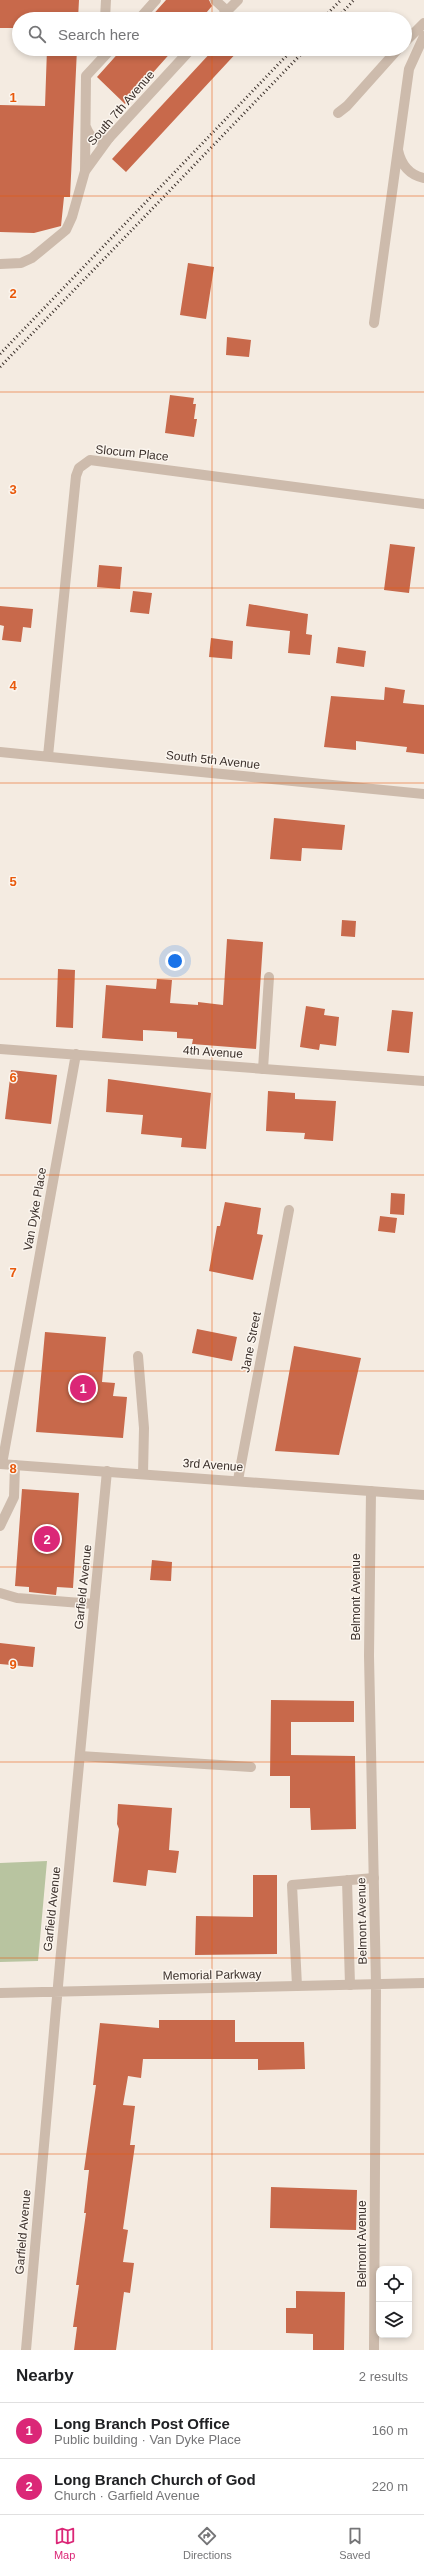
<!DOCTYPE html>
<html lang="en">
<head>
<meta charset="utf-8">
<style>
  body { margin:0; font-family:Arial,sans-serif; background:#f6f6f6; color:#202124 }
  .controls { position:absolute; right:12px; bottom:12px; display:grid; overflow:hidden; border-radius:8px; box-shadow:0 2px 6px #0003 }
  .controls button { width:36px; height:36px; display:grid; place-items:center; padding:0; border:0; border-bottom:1px solid #e0e0e0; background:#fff; color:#202124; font:20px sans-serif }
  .you { position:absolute; left:175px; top:961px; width:14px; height:14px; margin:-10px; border:3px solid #fff; border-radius:50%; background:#1a73e8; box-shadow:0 0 0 6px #1a73e833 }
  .badge { display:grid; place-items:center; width:26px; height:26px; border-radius:50%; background:#db2777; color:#fff; font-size:13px; font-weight:700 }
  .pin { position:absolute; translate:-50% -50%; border:2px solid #fff; box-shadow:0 1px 4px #0006 }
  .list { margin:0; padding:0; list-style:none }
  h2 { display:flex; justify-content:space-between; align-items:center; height:52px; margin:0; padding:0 16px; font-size:17px }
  h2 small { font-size:13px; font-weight:400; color:#757577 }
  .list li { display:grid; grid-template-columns:26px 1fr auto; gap:12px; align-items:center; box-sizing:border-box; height:56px; padding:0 16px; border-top:1px solid #e0e0e0 }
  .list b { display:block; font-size:15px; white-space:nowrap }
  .list p { margin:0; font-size:13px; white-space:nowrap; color:#757577 }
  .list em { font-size:13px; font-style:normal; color:#757577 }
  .icon { flex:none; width:22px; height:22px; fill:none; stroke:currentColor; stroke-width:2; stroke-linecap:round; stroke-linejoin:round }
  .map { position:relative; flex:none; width:424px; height:2350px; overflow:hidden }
  .search { position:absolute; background:#fff; box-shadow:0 2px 6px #0003; left:12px; right:12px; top:12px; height:44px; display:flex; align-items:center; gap:10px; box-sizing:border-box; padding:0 14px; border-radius:22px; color:#757577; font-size:15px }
  .sheet { height:164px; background:#fff }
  nav { display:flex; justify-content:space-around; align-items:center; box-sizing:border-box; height:56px; border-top:1px solid #e0e0e0; background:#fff; font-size:11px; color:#757577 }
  nav a { display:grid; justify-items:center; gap:2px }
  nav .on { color:#db2777 }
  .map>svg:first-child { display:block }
</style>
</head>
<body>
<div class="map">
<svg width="424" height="2350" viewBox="0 0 424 2350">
  <rect width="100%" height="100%" fill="#f4ebe1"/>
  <!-- green -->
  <path fill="#b8c4a0" d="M47,1861L38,1961L0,1962V1863Z"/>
  <!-- building -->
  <path fill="#c8694b" d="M0,0H79L78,19H19V28H0Z
    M166,0H209L212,6L201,19H149Z
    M47,49H77L70,197H64L61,226L34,233L0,232V105L45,106Z
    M122,49H174L125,104L97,77Z
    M214,49H240L126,172L112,159Z
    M188,263L214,267L206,319L180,315Z
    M227,337L251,340L249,357L226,355Z
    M170,395L194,398L193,404H196L194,419H197L194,437L165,433Z
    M390,544L415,547L409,593L384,590Z
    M99,565L122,567L120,589L97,587Z
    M133,591L152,593L149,614L130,612Z
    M249,604L308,614L306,634L312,635L310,655L288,653L290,631L246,626Z
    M0,606L33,609L31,628L23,627L21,642L2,640L4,626L0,625Z
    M211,638L233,641L232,659L209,657Z
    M338,647L366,651L364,667L336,663Z
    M385,687L405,690L403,703L424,705V754L406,752L407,747L356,741V750L324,747L331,696L384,700Z
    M274,818L345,825L342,850L302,848L301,861L270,859Z
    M342,920L356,921L355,937L341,936Z
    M227,939L263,942L256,1049L192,1044L193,1039L177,1038V1032L143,1030V1041L102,1038L106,985L156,989L157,979L172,980L170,1003L198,1005V1002L223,1005Z
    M58,969L75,970L73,1028L56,1027Z
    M306,1006L325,1009L324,1015L339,1017L336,1046L320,1044L319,1050L300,1047Z
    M392,1010L413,1012L409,1053L387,1051Z
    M11,1070L57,1075L51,1124L5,1119Z
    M108,1079L211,1093L206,1149L181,1147L182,1138L141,1134L143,1115L106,1112Z
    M268,1091L295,1093V1099L336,1101L333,1141L304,1139L305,1133L266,1131Z
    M391,1193L405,1194L404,1215L390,1214Z
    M225,1202L261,1208L257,1234L263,1235L253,1280L209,1271L217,1226H220Z
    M380,1216L397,1218L395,1233L378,1231Z
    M197,1329L237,1337L232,1361L192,1353Z
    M45,1332L106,1337L102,1382L115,1383L113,1396L127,1397L123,1438L36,1432Z
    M294,1346L361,1358L339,1455L275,1451Z
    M22,1489L79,1493L73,1588L57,1587L56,1595L29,1592V1587L15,1586Z
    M152,1560L172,1562L171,1581L150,1580Z
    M0,1643L35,1647L33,1667L0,1664Z
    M271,1700L354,1701V1722H291V1755L355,1756L356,1829L311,1830L310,1808H290V1776H270Z
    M118,1804L172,1808L169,1850L179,1851L176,1873L148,1870L146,1886L113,1882L119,1829L117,1824Z
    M253,1875H277V1954L195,1955L196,1916L253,1917Z
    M159,2020H235V2042H304L305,2069L258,2070V2059H143L141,2078L128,2076L123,2105L135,2106L130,2145H135L123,2229L128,2230L123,2262L134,2263L130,2293L124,2292L116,2350H74L77,2327H73L79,2285H76L86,2213H84L89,2170H84L96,2085H93L100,2023L159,2028Z
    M271,2187L357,2190L356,2230L270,2228Z
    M296,2291L345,2292L344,2350H313V2334L286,2333V2308H296Z"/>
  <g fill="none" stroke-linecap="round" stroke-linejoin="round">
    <!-- service -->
    <path stroke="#cdbbac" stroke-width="10" d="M215,0L227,11L238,0
      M105,19L106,0
      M139,19L156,0
      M405,42L424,23
      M338,113L347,106L398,49
      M86,127C90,138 97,143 109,138
      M398,150C401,164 409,175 424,178
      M85,171L86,76L111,49
      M374,323L409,69L424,36
      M263,1069L269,977
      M138,1356L144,1428L143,1474
      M0,1526L14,1497L15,1465
      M0,1593L17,1598L94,1604
      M80,1756L251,1767
      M347,1880L350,1985
      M297,1986L292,1885L374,1878"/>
    <!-- minor -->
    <path stroke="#cdbbac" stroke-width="10" d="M219,19L227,11
      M0,264L21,263L32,258L66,230L72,217L85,171L109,138L191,49
      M0,752L424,794
      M48,756L76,476L79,468L90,460L424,504
      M0,1049L424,1081
      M2,1464L76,1054
      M238,1480L289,1210
      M371,1491L369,1656L376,1984L374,2350
      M0,1993L424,1983
      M26,2350L60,1963L107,1471"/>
    <!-- tertiary -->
    <path stroke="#cdbbac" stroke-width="10" d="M0,1464L424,1495"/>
    <!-- rail -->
    <path stroke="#3b302b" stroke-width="3" stroke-dasharray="1 3" stroke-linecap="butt" d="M322,19L341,0
      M336,19L354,0
      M0,354L293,49
      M0,367L306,49"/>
  </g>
  <!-- grid -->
  <path fill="none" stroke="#e8590c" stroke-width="1" stroke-opacity="0.55" d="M212,0V19M212,49V2350M0,196H424M0,392H424M0,588H424M0,783H424M0,979H424M0,1175H424M0,1371H424M0,1567H424M0,1762H424M0,1958H424M0,2154H424"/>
  <g text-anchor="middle" stroke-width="3" stroke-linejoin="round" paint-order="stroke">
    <!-- street labels -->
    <g font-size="12" fill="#3b302b" stroke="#fbf5ee">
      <text transform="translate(121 108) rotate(-49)" y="4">South 7th Avenue</text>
      <text transform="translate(132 453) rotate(6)" y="4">Slocum Place</text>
      <text transform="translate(213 760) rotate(6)" y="4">South 5th Avenue</text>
      <text transform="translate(213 1052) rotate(4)" y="4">4th Avenue</text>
      <text transform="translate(35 1209) rotate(-80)" y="4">Van Dyke Place</text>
      <text transform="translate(251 1342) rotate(-79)" y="4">Jane Street</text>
      <text transform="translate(213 1465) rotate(4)" y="4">3rd Avenue</text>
      <text transform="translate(83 1587) rotate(-84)" y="4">Garfield Avenue</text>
      <text transform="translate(356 1597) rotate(-90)" y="4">Belmont Avenue</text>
      <text transform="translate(52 1909) rotate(-84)" y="4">Garfield Avenue</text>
      <text transform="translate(362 1921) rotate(-91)" y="4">Belmont Avenue</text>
      <text transform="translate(212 1975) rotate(-1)" y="4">Memorial Parkway</text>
      <text transform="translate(23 2232) rotate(-85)" y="4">Garfield Avenue</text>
      <text transform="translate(362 2244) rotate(-90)" y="4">Belmont Avenue</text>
    </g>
  </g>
  <g font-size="13" text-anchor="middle" font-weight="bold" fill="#e8590c" stroke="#fbf5ee" stroke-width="3" stroke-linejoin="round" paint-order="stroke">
    <text x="13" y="102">1</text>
    <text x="13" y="298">2</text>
    <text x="13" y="494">3</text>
    <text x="13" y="690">4</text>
    <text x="13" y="886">5</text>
    <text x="13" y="1082">6</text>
    <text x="13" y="1277">7</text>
    <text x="13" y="1473">8</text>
    <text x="13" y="1669">9</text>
  </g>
</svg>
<div class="controls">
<button><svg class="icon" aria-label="locate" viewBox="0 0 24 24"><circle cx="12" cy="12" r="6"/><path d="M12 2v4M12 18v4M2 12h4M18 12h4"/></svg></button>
<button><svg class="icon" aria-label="layers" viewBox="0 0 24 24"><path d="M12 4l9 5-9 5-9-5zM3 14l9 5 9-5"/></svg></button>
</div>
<div class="you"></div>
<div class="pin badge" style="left:83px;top:1388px">1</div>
<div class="pin badge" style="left:47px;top:1539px">2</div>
<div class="search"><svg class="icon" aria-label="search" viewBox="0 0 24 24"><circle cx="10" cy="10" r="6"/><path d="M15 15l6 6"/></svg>Search here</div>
</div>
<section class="sheet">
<h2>Nearby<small>2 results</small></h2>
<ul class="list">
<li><span class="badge">1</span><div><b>Long Branch Post Office</b><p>Public building · Van Dyke Place</p></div><em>160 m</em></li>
<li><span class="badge">2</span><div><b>Long Branch Church of God</b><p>Church · Garfield Avenue</p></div><em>220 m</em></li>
</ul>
</section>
<nav>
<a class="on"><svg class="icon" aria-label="map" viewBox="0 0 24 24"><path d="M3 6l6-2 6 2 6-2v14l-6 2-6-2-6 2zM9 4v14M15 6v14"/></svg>Map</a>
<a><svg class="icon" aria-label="directions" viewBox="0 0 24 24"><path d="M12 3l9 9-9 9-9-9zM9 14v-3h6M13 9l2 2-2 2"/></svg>Directions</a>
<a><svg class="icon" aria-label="saved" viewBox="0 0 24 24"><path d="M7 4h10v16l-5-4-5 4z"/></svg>Saved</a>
</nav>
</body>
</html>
